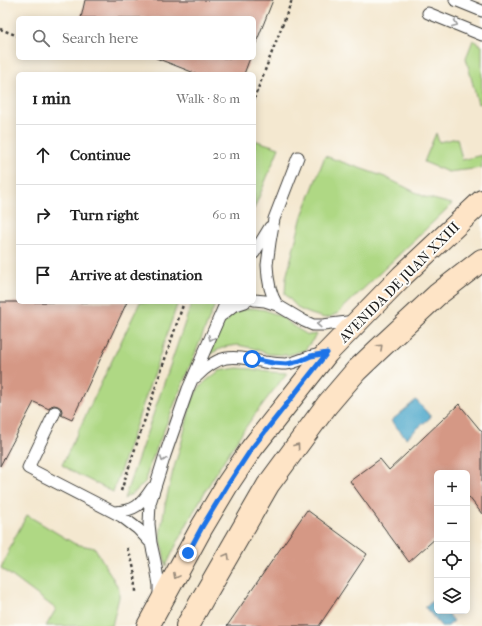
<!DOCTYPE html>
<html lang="en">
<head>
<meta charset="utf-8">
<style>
  body { margin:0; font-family:"IM FELL French Canon",serif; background:#f2f2f2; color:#222 }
  .controls { position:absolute; right:12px; bottom:12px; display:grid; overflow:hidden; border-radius:6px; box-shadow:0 2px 10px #0003 }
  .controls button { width:36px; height:36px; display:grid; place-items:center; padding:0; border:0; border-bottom:1px solid #e0e0e0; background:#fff; color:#222; font:20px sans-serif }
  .stop { position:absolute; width:12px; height:12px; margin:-9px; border:3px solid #1a73e8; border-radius:50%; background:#fff }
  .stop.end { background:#1a73e8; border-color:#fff; box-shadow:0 1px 4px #0008 }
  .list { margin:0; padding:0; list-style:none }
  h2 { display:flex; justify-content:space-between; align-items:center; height:52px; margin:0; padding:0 16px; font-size:17px }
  h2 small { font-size:13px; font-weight:400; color:#767676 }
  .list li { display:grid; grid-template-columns:26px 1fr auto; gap:12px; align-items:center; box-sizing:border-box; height:60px; padding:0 16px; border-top:1px solid #e0e0e0 }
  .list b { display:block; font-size:15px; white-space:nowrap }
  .list em { font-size:13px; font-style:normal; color:#767676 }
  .icon { flex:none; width:22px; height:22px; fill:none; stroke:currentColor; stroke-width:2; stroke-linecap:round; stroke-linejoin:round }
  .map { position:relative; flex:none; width:482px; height:626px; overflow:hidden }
  .search { position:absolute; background:#fff; box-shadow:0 2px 10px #0003; left:16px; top:16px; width:240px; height:44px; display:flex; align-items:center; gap:10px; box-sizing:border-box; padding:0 14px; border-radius:6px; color:#767676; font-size:15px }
  .panel { position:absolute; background:#fff; box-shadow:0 2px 10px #0003; left:16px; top:72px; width:240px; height:232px; border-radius:6px }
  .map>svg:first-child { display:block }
</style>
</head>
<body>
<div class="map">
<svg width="482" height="626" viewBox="0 0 482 626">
  <rect width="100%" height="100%" fill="#fdfcf7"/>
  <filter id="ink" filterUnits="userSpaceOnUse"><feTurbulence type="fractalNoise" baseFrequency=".025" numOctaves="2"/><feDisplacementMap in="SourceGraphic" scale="8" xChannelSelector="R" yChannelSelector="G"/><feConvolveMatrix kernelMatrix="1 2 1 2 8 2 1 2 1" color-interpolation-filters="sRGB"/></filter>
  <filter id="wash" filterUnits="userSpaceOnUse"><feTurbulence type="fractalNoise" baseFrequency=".012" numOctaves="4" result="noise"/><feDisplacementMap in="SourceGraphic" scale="16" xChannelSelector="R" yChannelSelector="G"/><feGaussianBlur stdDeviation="0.9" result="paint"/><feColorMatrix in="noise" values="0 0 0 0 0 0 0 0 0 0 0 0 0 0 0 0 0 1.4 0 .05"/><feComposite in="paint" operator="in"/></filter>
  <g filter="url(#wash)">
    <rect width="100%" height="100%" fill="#f4e8d0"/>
    <!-- green -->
    <path fill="#afd884" stroke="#667a50" d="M473,40L482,46V103L478,104L466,58Z
      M436,133L439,142L457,138L462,160L482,155V168L448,172L424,162Z
      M254,140L279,148L254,209Z
      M325,156L385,177L425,197L452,204L338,313L330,317L324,318L311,314L299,309L285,294L286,278L302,216Z
      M140,302H178L113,492L77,474L62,465Z
      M192,302H216L149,467L145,482L136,491L124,499Z
      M252,308L265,310L282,317L293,326L308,335L317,334L305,350L288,355L269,354L252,348L238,345L224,347L208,355L224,322L238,310Z
      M237,368L252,369L268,372L287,373C272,392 257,411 243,431C214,474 188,519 166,566L160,535L165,505L173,471L182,441L191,403L198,389L206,381L219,371Z
      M27,515L75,544L95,548L119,589V597L112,626H46L56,609L1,568L14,539Z"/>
    <!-- water -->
    <path fill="#4da8cb" stroke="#346274" d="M416,400L431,417L406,438L391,421Z
      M437,597V611H446L454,621L448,626H441L425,607Z"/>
    <g id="blocks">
      <!-- building -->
      <path fill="#d59885" d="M85,0H273L254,48V18H81Z
        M156,58H250L244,74H197Z
        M0,302H127L72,420L61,415L62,411L61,408L58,406L54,405L51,406L49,409L34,402L0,466Z
        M459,404L482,432V514L469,497L467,499V473H437V537L409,562L350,481L380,459L389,470Z
        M307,510L367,554L319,626H227Z"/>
    </g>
  </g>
  <g filter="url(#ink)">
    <use href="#blocks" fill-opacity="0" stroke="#3c3b37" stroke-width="1"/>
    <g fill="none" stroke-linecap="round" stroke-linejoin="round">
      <!-- lane casing -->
      <g stroke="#3c3b37" stroke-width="13">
        <path id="lane" d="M455,0L482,11
          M428,13L482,35
          M298,157L274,219L270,242L267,265L268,277L270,288L273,297L277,305L304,321L313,325H323L355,321
          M254,253L270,227
          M254,300L265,301L277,305
          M222,315L233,306L245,302
          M196,377C221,352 232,356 264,362C271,363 279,364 286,364C296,363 303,358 312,356C316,355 321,354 325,354
          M55,412L28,468L121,516L138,529L151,543
          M114,512C135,511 141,505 152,488
          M159,598V585L155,561L151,543L149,524L150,503L165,455L188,389L226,302"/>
      </g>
      <!-- secondary casing -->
      <g stroke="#3c3b37" stroke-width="24">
        <path id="secondary" d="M148,626L202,527L227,485L252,448L327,353L402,276L482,201
          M187,626L268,485L327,405L356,371L378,350L437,295L482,260"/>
      </g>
      <!-- path -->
      <path stroke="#3c3b37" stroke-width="2.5" stroke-dasharray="3 3" stroke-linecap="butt" d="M0,29L18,36
        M254,99L292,0
        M121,491L184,302
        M127,548C134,563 136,578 136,594"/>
      <!-- lane -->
      <use href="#lane" stroke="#fff" stroke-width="11"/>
      <!-- secondary -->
      <use href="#secondary" stroke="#fee4c6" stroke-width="22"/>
    </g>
    <!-- one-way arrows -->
    <defs><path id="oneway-chevron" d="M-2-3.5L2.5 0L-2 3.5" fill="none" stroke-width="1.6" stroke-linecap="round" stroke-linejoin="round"/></defs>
    <g stroke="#999">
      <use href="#oneway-chevron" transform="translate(455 24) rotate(22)"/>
      <use href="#oneway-chevron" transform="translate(319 324) rotate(-177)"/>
      <use href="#oneway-chevron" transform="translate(211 338) rotate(114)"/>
      <use href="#oneway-chevron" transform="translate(163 459) rotate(108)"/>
    </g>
    <g stroke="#988a7a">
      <use href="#oneway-chevron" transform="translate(380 347) rotate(-43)"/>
      <use href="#oneway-chevron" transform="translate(297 446) rotate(-54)"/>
      <use href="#oneway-chevron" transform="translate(227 556) rotate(-60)"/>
      <use href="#oneway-chevron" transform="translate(176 576) rotate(118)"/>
    </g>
  </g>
  <g fill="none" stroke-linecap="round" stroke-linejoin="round" filter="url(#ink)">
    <!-- route -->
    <path stroke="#1a73e8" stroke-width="5" d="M188,553L202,527L227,486L252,448L327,353L311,356L300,361L287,364L273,363L252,359"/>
  </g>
  <g text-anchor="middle" stroke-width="4" stroke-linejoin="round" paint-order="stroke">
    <!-- street labels -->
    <g font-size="14" fill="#1c1c1c" stroke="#fdfcf7">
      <text transform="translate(399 282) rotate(-45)" y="5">AVENIDA DE JUAN XXIII</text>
    </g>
  </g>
</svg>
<div class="controls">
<button>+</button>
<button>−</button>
<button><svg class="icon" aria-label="locate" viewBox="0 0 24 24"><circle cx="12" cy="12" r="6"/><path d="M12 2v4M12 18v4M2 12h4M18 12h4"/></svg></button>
<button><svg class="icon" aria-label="layers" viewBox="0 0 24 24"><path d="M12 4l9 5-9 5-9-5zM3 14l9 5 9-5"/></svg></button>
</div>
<div class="stop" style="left:252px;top:359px"></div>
<div class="stop end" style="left:188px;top:553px"></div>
<div class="search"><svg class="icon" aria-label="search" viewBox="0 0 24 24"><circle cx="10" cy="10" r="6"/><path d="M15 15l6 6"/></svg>Search here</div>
<section class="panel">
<h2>1 min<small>Walk · 80 m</small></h2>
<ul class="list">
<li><svg class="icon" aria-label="ahead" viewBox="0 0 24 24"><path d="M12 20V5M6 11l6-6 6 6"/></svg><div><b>Continue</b></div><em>20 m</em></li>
<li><svg class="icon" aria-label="right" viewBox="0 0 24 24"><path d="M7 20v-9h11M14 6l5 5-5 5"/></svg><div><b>Turn right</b></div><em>60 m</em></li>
<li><svg class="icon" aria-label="arrive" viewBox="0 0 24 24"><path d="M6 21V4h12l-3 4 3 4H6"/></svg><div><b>Arrive at destination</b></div></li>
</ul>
</section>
</div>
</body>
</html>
